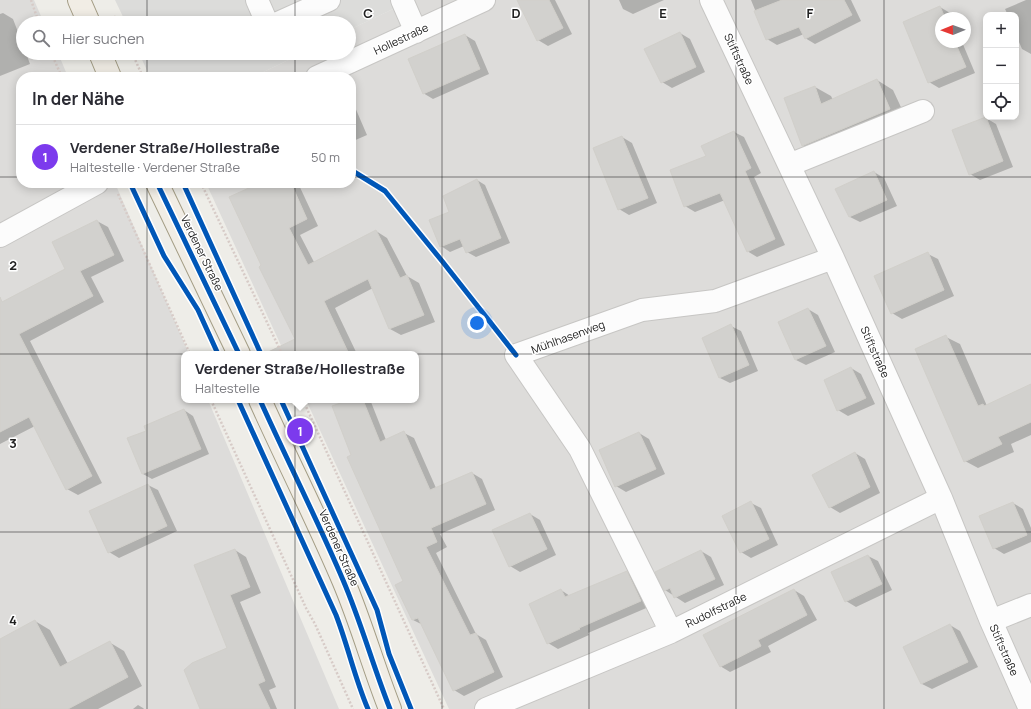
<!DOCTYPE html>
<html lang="de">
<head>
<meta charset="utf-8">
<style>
  body { margin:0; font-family:Manrope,sans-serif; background:#f7f7f7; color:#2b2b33 }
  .controls { position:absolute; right:12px; top:12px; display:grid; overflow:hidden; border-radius:8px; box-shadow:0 2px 10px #0003 }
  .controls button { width:36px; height:36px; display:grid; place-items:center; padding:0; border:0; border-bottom:1px solid #e1e1e2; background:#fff; color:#2b2b33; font:20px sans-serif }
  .compass { position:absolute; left:935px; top:12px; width:36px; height:36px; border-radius:50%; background:#fff; box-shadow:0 2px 10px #0003; rotate:269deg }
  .you { position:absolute; left:477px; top:323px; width:14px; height:14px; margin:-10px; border:3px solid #fff; border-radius:50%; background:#1a73e8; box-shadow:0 0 0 6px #1a73e833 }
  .badge { display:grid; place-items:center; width:26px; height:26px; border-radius:50%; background:#7c3aed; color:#fff; font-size:13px; font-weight:700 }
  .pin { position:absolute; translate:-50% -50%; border:2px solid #fff; box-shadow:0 1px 4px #0006 }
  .popup { position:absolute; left:181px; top:351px; width:238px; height:52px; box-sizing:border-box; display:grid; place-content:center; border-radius:8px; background:#fff; filter:drop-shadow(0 1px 3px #0005); font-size:13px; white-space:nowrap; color:#7c7c81 }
  .popup b { font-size:15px; color:#2b2b33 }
  .popup::after { content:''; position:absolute; left:50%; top:100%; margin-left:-8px; border:8px solid transparent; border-top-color:#fff }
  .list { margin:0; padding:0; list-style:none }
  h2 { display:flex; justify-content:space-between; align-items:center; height:52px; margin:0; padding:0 16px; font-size:17px }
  h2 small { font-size:13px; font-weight:400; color:#7c7c81 }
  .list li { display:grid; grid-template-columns:26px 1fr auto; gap:12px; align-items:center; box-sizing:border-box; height:64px; padding:0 16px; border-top:1px solid #e1e1e2 }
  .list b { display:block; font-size:15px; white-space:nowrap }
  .list p { margin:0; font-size:13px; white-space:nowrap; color:#7c7c81 }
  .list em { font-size:13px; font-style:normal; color:#7c7c81 }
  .icon { flex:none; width:22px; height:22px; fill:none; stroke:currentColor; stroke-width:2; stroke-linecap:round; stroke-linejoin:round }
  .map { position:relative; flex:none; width:1031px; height:709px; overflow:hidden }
  .search { position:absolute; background:#fff; box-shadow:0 2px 10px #0003; left:16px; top:16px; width:340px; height:44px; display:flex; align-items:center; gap:10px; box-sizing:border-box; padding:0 14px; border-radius:22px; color:#7c7c81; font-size:15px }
  .panel { position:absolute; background:#fff; box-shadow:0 2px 10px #0003; left:16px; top:72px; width:340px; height:116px; border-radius:16px }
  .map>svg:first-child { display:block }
</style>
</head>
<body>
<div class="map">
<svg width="1031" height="709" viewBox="0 0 1031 709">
  <rect width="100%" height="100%" fill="#eeede8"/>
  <!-- residential -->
  <path fill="#dddcda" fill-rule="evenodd" d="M0,0H34L44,23H23V53H58L68,77H21V183H115L189,354H184V400H208L339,709H0Z
    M412,0H1031V709H449L306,400H416V354H285L206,183H351V77H253L303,53H349V30ZM986,15H1016V117H986ZM941,18H965V42H941Z"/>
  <!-- religious -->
  <path fill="#dcdcda" d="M115,0H412L349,30V23H126Z
    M139,53H303L253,77H150Z"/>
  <!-- shadow -->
  <path fill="#0003" d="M531,0H555L572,34L548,46L538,40Z
    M619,0H664L633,14L623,9Z
    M751,0H781L782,1L784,0H851L861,21L815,44L805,38L804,34L777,45L767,39Z
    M1026,0H1031V54L1022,49L1016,35V15H1008L1005,9Z
    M940,7L950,13L952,18H941V42H962L975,73L939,88L929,82Z
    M3,13L13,19L23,45V53H26L30,64L0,76V14Z
    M680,33L690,39L705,72L672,88L662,82Z
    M465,35L475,41L489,74L433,99L423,93Z
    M877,80L893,90L906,118L820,155L803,145L815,87L831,96L833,100Z
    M351,98L367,135L351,142Z
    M986,118L996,124L1013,167L980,180L970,174Z
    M734,132L744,137L761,173L754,177L785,245L757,257L747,251L725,200L695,212L685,206Z
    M622,137L632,143L657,203L629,215L619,209Z
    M874,172L884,178L897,206L860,222L850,217Z
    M477,180L485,185L510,243L476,257L467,252L464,246L450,252L441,246L450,212Z
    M262,183H298L318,226L300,235L314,262L376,231L387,238L407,276L419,283L435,322L401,335L390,329L373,288L335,308L357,354H301L297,339L262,266Z
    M97,221L108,227L124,261L91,277L104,302L30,341L102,483L78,495L67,489L35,426L0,444V304L66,270Z
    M928,254L938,259L954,296L902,319L892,313Z
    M808,309L818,315L835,352L806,365L796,360Z
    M731,326L741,331L758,371L730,383L720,378L703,338Z
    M946,337L960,344L987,406L1031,385V435L1011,444L1014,452L978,468L965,461Z
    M851,368L861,374L875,404L848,416L838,410Z
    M351,400H368L371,402L386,440L404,433L414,438L436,488L472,473L482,479L495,510L440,534L447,547L436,553L476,634L486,640L503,677L464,696L454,690L423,625L413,620L405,581L353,455Z
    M184,410L193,416L209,454L152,479L143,474L129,439L147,431Z
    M639,433L649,439L665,474L626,492L616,486Z
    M855,453L865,459L880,493L840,513L830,507Z
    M148,485L158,490L177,531L119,558L109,552Z
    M751,503L761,508L778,545L751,558L741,552Z
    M1013,503L1023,509L1031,528V542L1004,554L994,548Z
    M530,514L540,520L556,555L520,572L510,566Z
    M235,550L246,557L261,593L240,602L276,687L269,690L277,709H203L229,648L196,566Z
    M701,551L711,557L724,585L685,603L665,590Z
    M868,556L878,561L892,590L856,607L846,601Z
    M626,572L636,578L651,606L588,633L589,635L558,649L548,643L561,590L570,596Z
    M794,590L804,596L817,620L768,646L771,652L730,672L720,666Z
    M35,621L50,630L68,664L109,642L124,651L142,686L98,709H0V640Z
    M950,625L960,631L978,667L932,689L922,684L905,648Z
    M138,705L143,708L144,709H133Z"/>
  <!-- building -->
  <path fill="#d2d1ce" stroke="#d1cfca" d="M517,0H549L563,28L537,41Z
    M782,0H844L852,15L805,39L799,27L766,40L754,11Z
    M940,6L945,18H941V42H955L966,67L928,83L903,22Z
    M680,32L696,67L661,83L644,49Z
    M465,34L480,69L423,94L408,59Z
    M877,79L890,109L802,146L784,98L815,86L821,104Z
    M986,117L1003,161L969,175L952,130Z
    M734,131L751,168L745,171L775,239L747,252L720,193L684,207L670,170L706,156L701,146Z
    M622,136L648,198L618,210L593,148Z
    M874,171L887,200L849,217L835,189Z
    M477,179L501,238L466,253L460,239L440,247L429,220L449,212L443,196Z
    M260,183H291L307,219L289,228L308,265L376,230L400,278L407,275L424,315L389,329L368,279L324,301L349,354H264L295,339L259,267L261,265L229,197Z
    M97,220L114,255L80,271L93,296L19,334L92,476L66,490L29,417L0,432V297L2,302L65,269L52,242Z
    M928,252L944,290L891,314L874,276Z
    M808,308L826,346L795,360L778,322Z
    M731,324L749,365L719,378L702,338Z
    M946,335L978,406L983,404L984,406L1031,384V422L998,437L1002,444L964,462L915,349Z
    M851,367L866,398L837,411L824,380Z
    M349,400H363L380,442L404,431L430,490L472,472L486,504L431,528L437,542L426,547L470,635L476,633L494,672L453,691L418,618L412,620L395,585L403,581L347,457L351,455L332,406Z
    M184,409L201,449L142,474L127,438L146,431L144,426Z
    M639,432L656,469L615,487L599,450Z
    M855,452L870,487L829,508L812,475Z
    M148,484L167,526L108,553L89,511Z
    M751,501L769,539L740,553L722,516Z
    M1013,502L1027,535L993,549L979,516Z
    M530,513L547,549L509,567L492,530Z
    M235,549L250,587L230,595L265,681L258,684L270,709H200L184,670L192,663L227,648L194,565Z
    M701,550L715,579L674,598L670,588L664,591L655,572Z
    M868,555L882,584L845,602L831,572Z
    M627,571L641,601L579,628L580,629L547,644L529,604L561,589L565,597Z
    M794,589L807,615L758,640L761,646L720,667L703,635Z
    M35,620L60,667L110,641L128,677L68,709H0V639Z
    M950,624L968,662L921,684L903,647Z"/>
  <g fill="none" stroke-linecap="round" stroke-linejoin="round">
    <!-- minor casing -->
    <g stroke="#c7c6c4" stroke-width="24">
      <path id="minor" d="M257,0L267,23
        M402,0L416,32
        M711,0L833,258L941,498L991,621L1030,709
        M278,23L329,0
        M317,77L484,0
        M789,165L923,111
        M0,236L97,183
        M991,621L1031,605
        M671,632L580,449L516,355L642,310L715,301L833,258
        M486,709L671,632L941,498"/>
    </g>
    <!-- major casing -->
    <g stroke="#a49d85" stroke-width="24">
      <path id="major" d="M79,0L89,23
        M100,53L110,77
        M157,183L239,354
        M260,400C287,460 317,519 343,580C361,622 373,666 390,709"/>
    </g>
    <!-- path -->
    <path stroke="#d7cbc7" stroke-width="2.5" stroke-dasharray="2 2" stroke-linecap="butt" d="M31,0L39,23
      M114,16L118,23
      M51,53L62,77
      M132,53L143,77
      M201,183L282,354
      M118,194L190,354
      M211,400L306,608L315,624L353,709
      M303,400L444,709"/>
    <!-- minor -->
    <use href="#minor" stroke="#fcfcfc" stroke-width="22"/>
    <!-- major -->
    <use href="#major" stroke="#f1ede5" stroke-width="22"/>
    <!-- cycleway casing -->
    <g stroke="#fff" stroke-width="8">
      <path id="cycleway" d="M351,170L385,191L442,261L516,355
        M130,183L164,256L198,310L218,354
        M157,183L239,354
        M183,183L261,354
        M238,400L336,615C348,646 355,679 368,709
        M260,400C287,460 317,519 343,580C361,622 373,666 390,709
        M281,400L377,610L389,654L411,709"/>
    </g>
    <!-- cycleway -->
    <use href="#cycleway" stroke="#0057b8" stroke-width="5"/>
  </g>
  <!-- grid -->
  <path fill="none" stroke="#202020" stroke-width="1" stroke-opacity="0.55" d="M147,0V23M295,0V23M442,0V709M589,0V709M736,0V709M884,0V709M147,53V77M295,53V77M0,177H21M351,177H1031M147,183V709M295,183V709M0,354H1031M0,532H1031"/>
  <g text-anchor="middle" stroke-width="3" stroke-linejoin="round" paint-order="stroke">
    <!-- street labels -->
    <g font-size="11" fill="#202020" stroke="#fff">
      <text transform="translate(401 39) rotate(-25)" y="4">Hollestraße</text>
      <text transform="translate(739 59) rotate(65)" y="4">Stiftstraße</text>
      <text transform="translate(202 253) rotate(64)" y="4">Verdener Straße</text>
      <text transform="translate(568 337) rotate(-20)" y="4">Mühlhasenweg</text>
      <text transform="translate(875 352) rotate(66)" y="4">Stiftstraße</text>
      <text transform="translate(339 548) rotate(66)" y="4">Verdener Straße</text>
      <text transform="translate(716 610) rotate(-26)" y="4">Rudolfstraße</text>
      <text transform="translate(1004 650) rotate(66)" y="4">Stiftstraße</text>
    </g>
  </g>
  <g font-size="13" text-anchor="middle" font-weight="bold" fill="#202020" stroke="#fff" stroke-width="3" stroke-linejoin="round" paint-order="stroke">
    <text x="368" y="18">C</text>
    <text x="516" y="18">D</text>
    <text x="663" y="18">E</text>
    <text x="810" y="18">F</text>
    <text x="13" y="270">2</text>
    <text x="13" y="448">3</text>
    <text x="13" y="625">4</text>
  </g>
</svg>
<div class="controls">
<button>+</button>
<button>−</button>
<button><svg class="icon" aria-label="locate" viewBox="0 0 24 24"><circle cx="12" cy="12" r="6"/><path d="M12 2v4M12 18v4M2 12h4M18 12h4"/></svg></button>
</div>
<svg class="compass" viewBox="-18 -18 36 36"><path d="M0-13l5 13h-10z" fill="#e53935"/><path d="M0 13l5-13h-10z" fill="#7c7c81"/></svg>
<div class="you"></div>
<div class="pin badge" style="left:300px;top:431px">1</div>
<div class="popup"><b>Verdener Straße/Hollestraße</b>Haltestelle</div>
<div class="search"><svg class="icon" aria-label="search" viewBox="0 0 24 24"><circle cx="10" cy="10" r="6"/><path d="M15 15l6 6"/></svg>Hier suchen</div>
<section class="panel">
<h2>In der Nähe<small></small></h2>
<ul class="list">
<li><span class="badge">1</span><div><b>Verdener Straße/Hollestraße</b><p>Haltestelle · Verdener Straße</p></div><em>50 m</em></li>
</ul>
</section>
</div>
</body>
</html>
